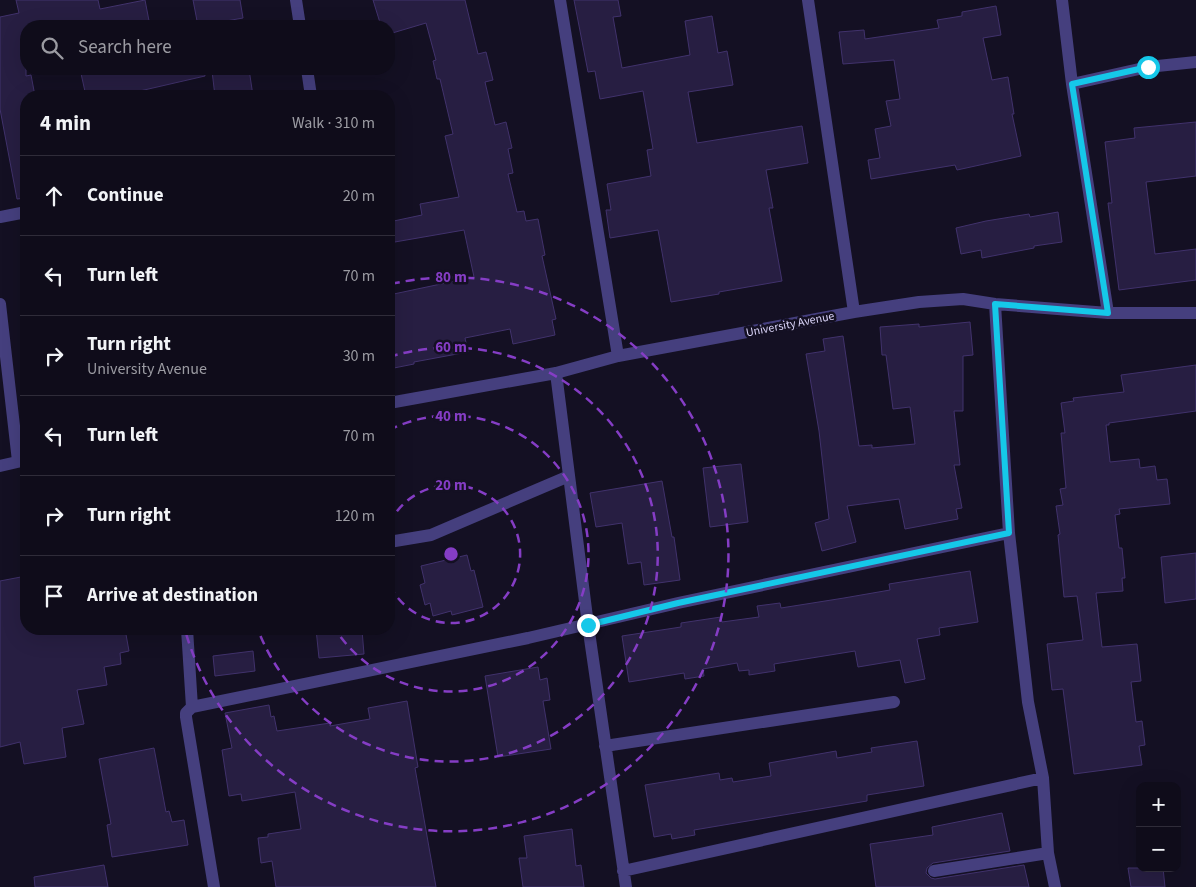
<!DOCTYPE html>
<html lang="en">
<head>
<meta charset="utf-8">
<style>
  body { margin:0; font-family:"Source Sans 3",sans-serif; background:#181523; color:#f1f3f6 }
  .controls { position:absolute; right:15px; bottom:15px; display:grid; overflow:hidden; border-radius:10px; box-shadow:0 5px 20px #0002 }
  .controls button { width:45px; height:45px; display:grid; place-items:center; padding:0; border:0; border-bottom:1px solid #2f2c39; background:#0f0c1a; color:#f1f3f6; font:25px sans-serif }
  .stop { position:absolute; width:15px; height:15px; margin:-11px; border:4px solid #15c8e9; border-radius:50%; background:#fff }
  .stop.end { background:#15c8e9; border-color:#fff; box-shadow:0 1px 5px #0008 }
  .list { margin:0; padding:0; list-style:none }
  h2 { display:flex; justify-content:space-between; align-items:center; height:65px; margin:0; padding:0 20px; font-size:21px }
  h2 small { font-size:16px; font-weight:400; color:#9b9ba2 }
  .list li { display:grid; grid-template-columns:32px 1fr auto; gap:15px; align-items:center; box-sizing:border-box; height:80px; padding:0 20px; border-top:1px solid #2f2c39 }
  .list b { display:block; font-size:19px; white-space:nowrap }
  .list p { margin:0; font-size:16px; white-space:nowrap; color:#9b9ba2 }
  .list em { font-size:16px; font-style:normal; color:#9b9ba2 }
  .icon { flex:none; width:28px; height:28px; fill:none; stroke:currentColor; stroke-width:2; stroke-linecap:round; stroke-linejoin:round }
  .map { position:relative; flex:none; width:1196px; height:887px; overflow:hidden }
  .search { position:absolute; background:#0f0c1a; box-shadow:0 5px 20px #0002; left:20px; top:20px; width:375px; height:55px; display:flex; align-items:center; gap:12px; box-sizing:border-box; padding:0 18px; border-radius:20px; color:#9b9ba2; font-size:19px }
  .panel { position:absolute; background:#0f0c1a; box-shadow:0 5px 20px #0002; left:20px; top:90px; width:375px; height:545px; border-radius:20px }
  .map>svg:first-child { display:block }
</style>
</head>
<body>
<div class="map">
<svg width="1196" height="887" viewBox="0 0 1196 887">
  <rect width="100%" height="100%" fill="#141023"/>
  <!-- building -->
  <path fill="#271e42" stroke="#41326c" d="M16,0H98L100,9L145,0L150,26H26V76L31,75L35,96H26V198L17,199L0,109V17L19,13Z
    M193,0H240L243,18L198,26Z
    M373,0H465L478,54L486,52L493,80L485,82L495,125L506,122L512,148L508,149L513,173L508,174L517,212L524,211L526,221L538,219L545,255L542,256L556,319L552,320L555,335L513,344L510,329L465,338L468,352L414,362V364L389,369V295L474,277L464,230L389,243V222L422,215L420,204L459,197L445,136L453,134L440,79H437L433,61L436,60L426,23L389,34V26H381Z
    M574,0H618L621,16L613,17L622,68L690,55L685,21L712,16L718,53L727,51L733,85L688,92L697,143L802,126L808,163L766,170L773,208H769L782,281L719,292V294L671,302L658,230L610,238L606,210H611L607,184L651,176L647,150L653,149L643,91L600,99L595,71L588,72Z
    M996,6L1001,35L983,38L992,80L1008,77L1014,114H1012L1021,156L957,170L955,165L871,179L868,160L880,158L875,129L891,126L886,101L900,99L894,60L843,64L839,32L864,30L865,39L939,28L937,20L962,16V12Z
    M80,69H204L205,76L118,96H86Z
    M232,69H249L253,96H215L212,71Z
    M1196,122V176L1146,182L1155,254L1196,249V280L1119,290L1108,203H1112L1105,142L1135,138L1134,128Z
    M1058,212L1062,242L1034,246V248L982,258L981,250L961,254L956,228L986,221L1029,214L1030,217Z
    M970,322L973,355L963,356V411H954L960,465H954L962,508L956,509L958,519L905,529L899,499L847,506L856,542L822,551L815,523L829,519L819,431L806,354L825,351L823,339L843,336L859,446L872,445V448L915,444L910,407L893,409L886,355H882L880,327L919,324V327Z
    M1196,365V411L1109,423V425H1106L1110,462L1139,459L1140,468L1155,466L1157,480L1167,479L1170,504L1119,509L1120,514L1115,515L1119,548H1122L1125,578H1122L1123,591L1096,593L1102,647L1137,644L1141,681L1131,682L1136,722L1142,721L1145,745L1139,746L1142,765L1074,774L1063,689L1052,690L1047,644L1083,640L1077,596L1064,597L1058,535L1060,534L1056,506L1063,505L1060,489L1066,488L1061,433H1065L1061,403L1074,401L1073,398L1124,392L1121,375Z
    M741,464L748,522L710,527L703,468Z
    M662,481L672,537H674L680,580L644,585L641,562L628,564L622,523L596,527L590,493Z
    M1196,553V599L1165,603L1161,557Z
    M467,555L471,571L474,570L483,607L452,615L451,611L433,616L430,603L425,605L420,585L425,583L421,566Z
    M970,571L978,622L939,628L940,635L917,639L925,679L905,683L900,660L858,667L855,651L774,664L775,671L749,675V670L739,671L737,663L703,669L704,676L685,679L684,673L629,682L622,636L681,627V623L721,617L722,622L759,617L757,606L780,603L781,608L844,598L890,590L889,584Z
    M26,576V629H125L129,651L120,653L121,664L104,667L107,685L77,690L84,724L62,728L66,757L24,764L20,742L0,747V581Z
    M316,629H346V632L362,630L364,654L319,658Z
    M253,651L255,671L215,676L213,656Z
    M538,667L540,680L547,678L550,700L543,701L551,749L498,757L485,676Z
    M407,701L418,767L415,768L436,887H276L272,861L261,863L258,838L268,837V834L301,829L295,792L242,801L241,794L229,796L222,750L232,748L225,713L269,705L271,717L274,716L277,731L330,723V726L370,719L368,708Z
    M917,741L924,786L867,795V801L694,830L695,835L672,839L671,834L654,837L645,785L719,773L720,780L732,778L733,782L771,776L769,763L836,751L837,758L872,752L871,748Z
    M154,748L166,812L169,811L172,822L184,820L188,845L112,857L107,825L111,824L99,759Z
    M1002,813L1010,851L933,863L927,868L926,873L931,878L935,879L1024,865L1029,887H876L870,844L933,835L932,827Z
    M572,829L576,866L581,865L584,887H523L519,858H527L524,836Z
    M104,865L108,887H35L34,877Z
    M1128,868H1163L1165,887H1131Z"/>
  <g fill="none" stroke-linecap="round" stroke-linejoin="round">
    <!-- minor -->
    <path stroke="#453f7e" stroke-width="12" d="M296,0L300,26
      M560,0L618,356
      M808,0L854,312
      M1062,0L1072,84L1108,313
      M307,69L311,96
      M1072,84L1148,67L1196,62
      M0,217L26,212
      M0,304L18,461
      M995,304L1009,533L1028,702L1043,778L1048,853L1055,887
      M556,373L588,625L626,887
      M389,403L556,373L618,356L854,312L919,302L963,299L995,304L1108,313H1196
      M0,466L26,460
      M389,542L431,535L569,476
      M187,629L192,707
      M605,746L894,702
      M623,871L1043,778
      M934,871L1048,853
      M214,887L186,717V713L192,707L528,638L678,603L1009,533"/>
  </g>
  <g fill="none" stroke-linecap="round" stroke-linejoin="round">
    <!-- route -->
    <path stroke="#15c8e9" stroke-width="6" d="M588,625L678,603L1009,533L995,304L1108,313L1072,84L1148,67"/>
  </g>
  <!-- distance rings -->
  <g fill="none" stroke="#853dc5" stroke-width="2.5" stroke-dasharray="9 6">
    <path d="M389 524A69 69 0 1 1 389 584"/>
    <path d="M389 430A138 138 0 1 1 335 629"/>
    <path d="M389 357A207 207 0 1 1 258 630"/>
    <path d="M391 284A277 277 0 1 1 185 630"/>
  </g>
  <g text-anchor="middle" stroke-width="5" stroke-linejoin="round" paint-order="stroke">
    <!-- street labels -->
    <g font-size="12" fill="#dcd6fb" stroke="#141023">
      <text transform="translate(790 324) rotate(-11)" y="4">University Avenue</text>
    </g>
  </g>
  <circle cx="451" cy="554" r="8" fill="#853dc5" stroke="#141023" stroke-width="2.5"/>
  <g font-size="15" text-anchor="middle" font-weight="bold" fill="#853dc5" stroke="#141023" stroke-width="5" stroke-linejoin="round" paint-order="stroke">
    <text x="451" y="282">80 m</text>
    <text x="451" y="352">60 m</text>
    <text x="451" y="421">40 m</text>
    <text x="451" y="490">20 m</text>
  </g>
</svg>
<div class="controls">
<button>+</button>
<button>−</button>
</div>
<div class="stop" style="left:1148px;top:67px"></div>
<div class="stop end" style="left:588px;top:625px"></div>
<div class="search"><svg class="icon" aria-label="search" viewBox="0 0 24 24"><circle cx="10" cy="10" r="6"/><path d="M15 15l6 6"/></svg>Search here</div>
<section class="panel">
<h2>4 min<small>Walk · 310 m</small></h2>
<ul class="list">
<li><svg class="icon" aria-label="ahead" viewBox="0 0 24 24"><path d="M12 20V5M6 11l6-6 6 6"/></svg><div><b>Continue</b></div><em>20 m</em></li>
<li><svg class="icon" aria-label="left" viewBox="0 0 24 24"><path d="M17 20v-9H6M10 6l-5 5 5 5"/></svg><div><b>Turn left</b></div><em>70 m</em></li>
<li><svg class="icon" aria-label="right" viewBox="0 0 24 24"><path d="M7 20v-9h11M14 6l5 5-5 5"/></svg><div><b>Turn right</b><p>University Avenue</p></div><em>30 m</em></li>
<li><svg class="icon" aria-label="left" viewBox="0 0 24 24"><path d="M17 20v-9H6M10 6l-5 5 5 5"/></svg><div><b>Turn left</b></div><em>70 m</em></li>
<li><svg class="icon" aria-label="right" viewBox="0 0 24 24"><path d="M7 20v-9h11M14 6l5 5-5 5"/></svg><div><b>Turn right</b></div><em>120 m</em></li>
<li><svg class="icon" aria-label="arrive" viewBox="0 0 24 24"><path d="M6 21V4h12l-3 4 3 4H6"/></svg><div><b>Arrive at destination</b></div></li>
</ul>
</section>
</div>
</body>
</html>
